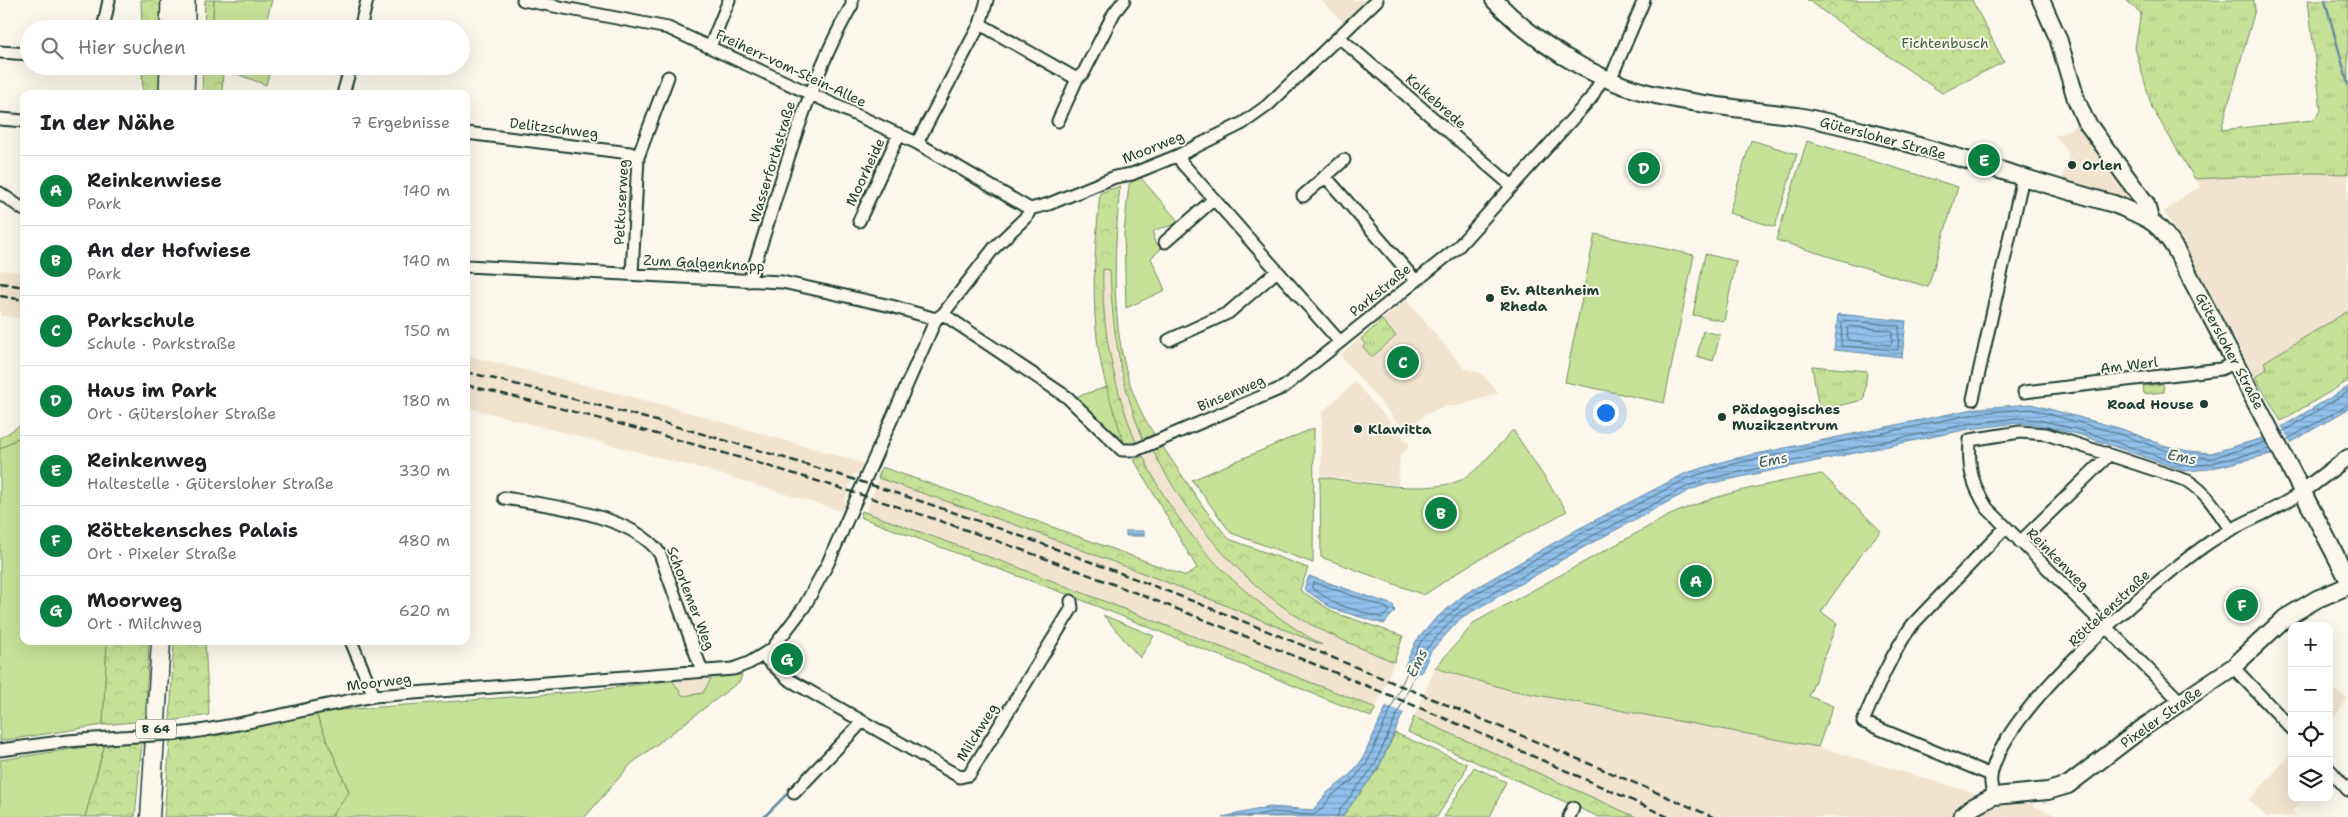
<!DOCTYPE html>
<html lang="de">
<head>
<meta charset="utf-8">
<style>
  body { margin:0; font-family:"Shantell Sans",sans-serif; background:#f2f2f2; color:#202124 }
  .controls { position:absolute; right:15px; bottom:15px; display:grid; overflow:hidden; border-radius:10px; box-shadow:0 5px 20px #0002 }
  .controls button { width:45px; height:45px; display:grid; place-items:center; padding:0; border:0; border-bottom:1px solid #e0e0e0; background:#fff; color:#202124; font:25px sans-serif }
  .you { position:absolute; left:1605px; top:412px; width:18px; height:18px; margin:-12px; border:4px solid #fff; border-radius:50%; background:#1a73e8; box-shadow:0 0 0 8px #1a73e833 }
  .badge { display:grid; place-items:center; width:32px; height:32px; border-radius:50%; background:#0b8043; color:#fff; font-size:16px; font-weight:700 }
  .pin { position:absolute; translate:-50% -50%; border:2px solid #fff; box-shadow:0 1px 5px #0006 }
  .list { margin:0; padding:0; list-style:none }
  h2 { display:flex; justify-content:space-between; align-items:center; height:65px; margin:0; padding:0 20px; font-size:21px }
  h2 small { font-size:16px; font-weight:400; color:#757577 }
  .list li { display:grid; grid-template-columns:32px 1fr auto; gap:15px; align-items:center; box-sizing:border-box; height:70px; padding:0 20px; border-top:1px solid #e0e0e0 }
  .list b { display:block; font-size:19px; white-space:nowrap }
  .list p { margin:0; font-size:16px; white-space:nowrap; color:#757577 }
  .list em { font-size:16px; font-style:normal; color:#757577 }
  .icon { flex:none; width:28px; height:28px; fill:none; stroke:currentColor; stroke-width:2; stroke-linecap:round; stroke-linejoin:round }
  .map { position:relative; flex:none; width:2348px; height:817px; overflow:hidden }
  .search { position:absolute; background:#fff; box-shadow:0 5px 20px #0002; left:20px; top:20px; width:450px; height:55px; display:flex; align-items:center; gap:12px; box-sizing:border-box; padding:0 18px; border-radius:28px; color:#757577; font-size:19px }
  .panel { position:absolute; background:#fff; box-shadow:0 5px 20px #0002; left:20px; top:90px; width:450px; height:555px; border-radius:10px }
  .map>svg:first-child { display:block }
</style>
</head>
<body>
<div class="map">
<svg width="2348" height="817" viewBox="0 0 2348 817">
  <defs>
    <pattern id="forest-crowns" width="20" height="18" patternUnits="userSpaceOnUse" patternTransform="scale(1.25)"><rect width="20" height="18" fill="#c7e097"/><path d="M2 6a3 3 0 1 1 6 0M12 15a3 3 0 1 1 6 0" fill="none" stroke="#aac183"/></pattern>
    <pattern id="park-tufts" width="24" height="20" patternUnits="userSpaceOnUse" patternTransform="scale(1.25)"><rect width="24" height="20" fill="#c7e097"/><path d="M3 7l-1-3M5 7V3M7 7l1-3M15 17l-1-3M17 17v-4M19 17l1-3" fill="none" stroke="#aac183"/></pattern>
    <pattern id="water-rules" width="6" height="5" patternUnits="userSpaceOnUse" patternTransform="scale(1.25)"><rect width="6" height="5" fill="#92c0ec"/><path d="M0 2.5h6" fill="none" stroke="#779dc0"/></pattern>
  </defs>
  <rect width="100%" height="100%" fill="#fbf7ec"/>
  <filter id="ink" filterUnits="userSpaceOnUse"><feTurbulence type="fractalNoise" baseFrequency=".02" numOctaves="2"/><feDisplacementMap in="SourceGraphic" scale="10" xChannelSelector="R" yChannelSelector="G"/><feConvolveMatrix kernelMatrix="1 2 1 2 8 2 1 2 1" color-interpolation-filters="sRGB"/></filter>
  <g filter="url(#ink)">
    <!-- built -->
    <path fill="#f0e4cf" d="M1321,0H1369L1345,24Z
      M2079,124L2129,197L2127,201L2062,180L2069,154L2056,136Z
      M2313,173L2348,174V311L2264,362L2268,369L2255,377L2183,242L2164,212L2191,191L2201,188L2195,179Z
      M1103,269H1110L1111,311L1116,353L1127,397L1143,439L1136,442L1120,399L1109,355L1104,312Z
      M0,270L24,272V319L0,316Z
      M1406,300L1465,369L1481,373L1499,393L1459,406H1444L1425,415L1414,424L1398,423L1340,355Z
      M466,355L667,406L863,463L859,475L854,474L844,502L847,503L844,512L707,470L466,407Z
      M1355,382L1410,445L1400,455L1398,485L1321,476L1322,412Z
      M1153,451L1188,510L1212,542L1269,596L1316,628L1394,662L1376,708L1017,567L866,513L878,478L1027,529L1200,595L1318,643L1277,618L1245,593L1204,551L1178,517L1148,468L1143,456Z
      M1435,668L1510,690L1818,747L1975,793L1950,817H1636L1414,717Z
      M712,677L703,693L683,696L672,680Z
      M2329,687L2347,698L2329,726Z
      M2292,753V798H2305L2292,811L2297,817H2267L2249,800Z
      M2021,800L2059,817H1973L1980,810L2001,801Z"/>
    <!-- green -->
    <path fill="#c7e097" stroke="#738e66" d="M214,0H272L264,29H212Z
      M216,66H271L266,85Z
      M1751,140L1797,154L1775,227L1729,213Z
      M1807,141L1958,187L1928,287L1776,240Z
      M1140,177L1179,222C1171,229 1161,225 1153,232L1154,241L1161,249L1151,258L1165,290L1126,308L1124,233L1129,184Z
      M1595,234L1694,255L1664,403L1565,382Z
      M1705,254L1736,261L1724,321L1693,315Z
      M1703,331L1720,335L1713,361L1697,356Z
      M1107,387L1125,446L1072,398Z
      M1314,428L1313,563L1231,533L1192,480Z
      M1513,430L1567,511L1466,567L1424,595L1321,557L1320,477C1357,481 1437,498 1468,476C1484,464 1499,444 1513,430Z
      M24,434V641H107L103,725L0,741V449Z
      M1822,474L1881,531L1863,551L1821,612L1837,623L1809,696L1833,706L1818,747L1510,690L1435,668L1475,622L1666,517C1719,492 1765,485 1822,474Z
      M1103,615L1154,636L1140,658Z
      M742,675L740,681L631,764L585,817H331L349,792L315,712L590,691L672,680L683,696L703,693L712,677Z
      M105,744L85,817H0V760Z
      M1474,767L1506,782L1490,817H1444Z"/>
    <!-- forest -->
    <path fill="url(#forest-crowns)" stroke="#738e66" d="M141,0H162L161,29H142Z
      M205,0H214L212,29H204Z
      M1807,0H1972L2004,62L1942,93Z
      M142,66H161L162,94H143Z
      M203,66H216L223,69L222,94H202Z
      M1120,186C1113,266 1107,364 1154,434L1143,439C1120,382 1112,331 1110,270L1103,269C1101,329 1114,387 1136,442L1125,446C1116,417 1105,388 1100,358C1090,303 1095,248 1100,193Z
      M24,423V434L0,449V438Z
      M1163,447L1204,508L1229,539L1308,568L1300,590L1335,613L1403,636L1394,662C1369,651 1342,641 1317,628C1245,589 1191,524 1153,451Z
      M1143,456C1181,539 1244,600 1322,645L1200,595L1027,529L878,478L882,467L1028,518L1186,576L1197,568L1134,460Z
      M862,511L1017,567L1376,708L1371,717L1074,597L860,517Z
      M107,641H149L145,721L103,725Z
      M174,641H205L209,715L170,721Z
      M315,712L349,792L331,817H164L170,742L226,734Z
      M1414,717L1636,817H1599L1408,732Z
      M1395,733L1467,764L1464,773L1437,817H1342L1378,769Z
      M142,742L135,817H85L105,744Z"/>
    <!-- park -->
    <path fill="url(#park-tufts)" stroke="#738e66" d="M2126,0H2254L2255,10L2221,130L2313,120L2321,111L2308,0H2348V174L2313,173L2195,179L2152,108L2135,48L2141,13Z
      M2348,311V381L2281,421L2255,377L2267,369L2264,362Z
      M1382,320L1396,336L1372,357L1363,347L1365,344L1361,339Z
      M1812,366L1867,371L1864,400L1819,410Z
      M2163,384L2164,392L2144,394L2143,386Z"/>
    <!-- water -->
    <path fill="url(#water-rules)" stroke="#648ca2" d="M1838,314L1906,321L1902,357L1834,350Z
      M2348,387V409L2271,454L2209,469L2185,471L2081,435L2039,425L2018,423L1969,429L1708,484L1690,490L1586,546L1461,618L1431,651L1378,769L1342,817H1222L1270,807L1313,810L1328,792L1348,777L1362,760L1416,641L1435,619L1465,594L1578,529L1686,473L1732,459L1978,408L2031,404L2122,429L2163,445L2188,451L2211,453L2263,438Z
      M1126,531H1144V536H1126Z
      M1309,576L1393,605L1395,611L1384,624L1333,609L1304,589Z"/>
    <!-- pier -->
    <path fill="#fbf7ec" d="M2280,424L2292,445L2273,456L2262,435Z
      M1402,666L1423,675L1407,714L1385,705Z"/>
    <g fill="none" stroke-linecap="round" stroke-linejoin="round">
      <!-- shore -->
      <path stroke="#4d717e" stroke-width="1" d="M1844,320L1899,326L1898,350L1841,346L1842,322Z
        M1850,326L1892,331V343L1889,345L1848,340L1847,328Z
        M2282,432L2348,392
        M2286,440L2348,405
        M1314,582L1387,608L1389,611L1382,618L1336,604L1312,588Z
        M1247,817L1271,812L1313,815L1322,809L1331,796L1352,781L1367,763L1420,643L1427,635L1468,598L1580,534L1688,478L1733,464L1979,413L2030,409L2120,434L2161,449L2187,456L2212,458L2266,442
        M1337,817L1341,808L1374,766L1427,648L1457,614L1583,541L1688,486L1707,479L1968,424L2017,418L2040,420L2083,431L2186,466L2208,464L2270,449"/>
      <!-- stream -->
      <path stroke="#648ca2" stroke-width="2.5" d="M2325,0L2348,84
        M764,817L791,790"/>
      <!-- minor casing -->
      <g stroke="#1f3d34" stroke-width="15">
        <path id="minor" d="M523,0L668,28L917,143L1030,209
          M980,24L1077,79
          M103,29L109,0
          M360,29L367,0
          M1340,38L1512,186
          M710,47L729,0
          M0,52L29,54
          M1610,80L1644,0
          M343,94L351,66
          M0,119L24,121
          M1058,121L1077,79L1084,72L1114,13L1124,0
          M466,133L630,153L638,157
          M917,143L980,24L987,0
          M1179,155L1182,163L1340,342
          M1325,176L1416,281
          M0,193L24,210
          M1303,196L1344,160
          M1030,209L1049,204L1115,177L1132,174L1179,155L1243,123L1267,106L1377,0
          M859,221L899,134
          M1165,242L1214,199
          M466,266L782,282L891,306L936,319
          M632,274L638,157L668,77
          M749,281C781,188 803,90 852,5V0
          M943,314L1067,397L1122,450H1136L1284,387L1457,248L1591,98L1603,77
          M1169,340L1228,313L1277,271
          M2024,392L2221,369L2235,362
          M1973,399L2023,177
          M504,498C548,505 634,515 660,554L702,671
          M2020,542L2105,459L2106,453
          M351,641L374,696
          M763,656L788,679L960,777L969,775L1072,608L1071,601
          M2233,667L2292,729
          M2181,702L1987,508C1972,484 1968,469 1970,440L2020,432L2046,434L2188,481C2207,493 2217,510 2230,529
          M186,733C250,724 311,707 374,696L733,669L749,663L772,649L804,607L828,563L936,319L943,314L994,248L1027,216L1030,209
          M0,750L68,741L121,737
          M2329,769L2348,790
          M1991,775L1863,722C1877,688 1891,654 1913,624L2006,527
          M794,793L862,722
          M1994,796C1992,790 1990,783 1991,777C1999,713 2156,579 2210,542C2240,522 2275,512 2303,491
          M1569,817L1573,808"/>
      </g>
      <!-- tertiary casing -->
      <g stroke="#1f3d34" stroke-width="18">
        <path id="tertiary" d="M2303,491L2348,457"/>
      </g>
      <!-- secondary casing -->
      <g stroke="#1f3d34" stroke-width="20">
        <path id="secondary" d="M1494,0C1534,41 1588,77 1644,92C1694,105 1746,109 1797,116C1820,120 1844,126 1867,132C1950,153 2031,181 2114,204C2146,218 2157,219 2176,250L2348,579
          M2041,0L2058,38L2076,99L2085,120L2146,204L2150,219
          M1961,817L1973,807L1994,796L2048,791L2068,785L2144,727L2233,667L2285,618L2317,599L2348,586"/>
      </g>
      <!-- primary casing -->
      <g stroke="#1f3d34" stroke-width="21">
        <path id="primary" d="M150,817L161,641"/>
      </g>
      <!-- trunk casing -->
      <g stroke="#1f3d34" stroke-width="22">
        <path id="trunk" d="M170,29L171,0
          M185,29V0
          M169,94L170,66
          M184,94L185,66"/>
      </g>
      <!-- minor -->
      <use href="#minor" stroke="#fbf7ec" stroke-width="11"/>
      <!-- tertiary -->
      <use href="#tertiary" stroke="#fbf7ec" stroke-width="14"/>
      <!-- secondary -->
      <use href="#secondary" stroke="#fbf7ec" stroke-width="16"/>
      <!-- primary -->
      <use href="#primary" stroke="#fbf7ec" stroke-width="18"/>
      <!-- trunk -->
      <use href="#trunk" stroke="#fbf7ec" stroke-width="19"/>
      <!-- rail -->
      <path stroke="#1f3d34" stroke-width="2.5" stroke-dasharray="8 4" stroke-linecap="butt" d="M0,283L24,287
        M0,296L24,300
        M466,372C615,408 763,449 908,497C1073,552 1233,616 1394,683C1500,727 1607,770 1713,817
        M466,385C637,426 806,474 972,532C1088,573 1201,618 1314,664C1433,713 1552,763 1668,817"/>
      <!-- minor-bridge casing -->
      <g stroke="#1f3d34" stroke-width="15" stroke-linecap="butt">
        <path id="minor-bridge" d="M121,737L186,733"/>
      </g>
      <!-- minor-bridge -->
      <use href="#minor-bridge" stroke="#fbf7ec" stroke-width="11"/>
    </g>
  </g>
  <!-- markers -->
  <g fill="#1f3d34" stroke="#fbf7ec" stroke-width="2">
    <circle cx="2072" cy="165" r="5"/>
    <circle cx="1490" cy="298" r="5"/>
    <circle cx="2204" cy="404" r="5"/>
    <circle cx="1722" cy="417" r="5"/>
    <circle cx="1358" cy="429" r="5"/>
  </g>
  <g text-anchor="middle" stroke-width="4" stroke-linejoin="round" paint-order="stroke">
    <!-- shield labels -->
    <rect fill="#fbf7ec" stroke="#61756b" stroke-width="1" x="136" y="719.5" width="40" height="19" rx="4"/>
    <g font-size="12" font-weight="bold" fill="#1f3d34">
      <text x="156" y="733">B 64</text>
    </g>
    <!-- park labels -->
    <g font-size="14" fill="#415e48" stroke="#fbf7ec">
      <text x="1945" y="48">Fichtenbusch</text>
    </g>
    <!-- street labels -->
    <g font-size="14" fill="#1f3d34" stroke="#fbf7ec">
      <text transform="translate(791 68) rotate(25)" y="5">Freiherr-vom-Stein-Allee</text>
      <text transform="translate(1436 101) rotate(41)" y="5">Kolkebrede</text>
      <text transform="translate(554 128) rotate(7)" y="5">Delitzschweg</text>
      <text transform="translate(1883 138) rotate(15)" y="5">Gütersloher Straße</text>
      <text transform="translate(1153 147) rotate(-22)" y="5">Moorweg</text>
      <text transform="translate(772 162) rotate(-73)" y="5">Wasserforthstraße</text>
      <text transform="translate(865 172) rotate(-65)" y="5">Moorheide</text>
      <text transform="translate(621 202) rotate(-87)" y="5">Petkuserweg</text>
      <text transform="translate(704 263) rotate(3)" y="5">Zum Galgenknapp</text>
      <text transform="translate(1380 290) rotate(-39)" y="5">Parkstraße</text>
      <text transform="translate(2230 351) rotate(62)" y="5">Gütersloher Straße</text>
      <text transform="translate(2129 365) rotate(-7)" y="5">Am Werl</text>
      <text transform="translate(1231 393) rotate(-23)" y="5">Binsenweg</text>
      <text transform="translate(2058 559) rotate(45)" y="5">Reinkenweg</text>
      <text transform="translate(691 598) rotate(69)" y="5">Schorlemer Weg</text>
      <text transform="translate(2109 608) rotate(-43)" y="5">Röttekenstraße</text>
      <text transform="translate(379 682) rotate(-7)" y="5">Moorweg</text>
      <text transform="translate(2161 717) rotate(-35)" y="5">Pixeler Straße</text>
      <text transform="translate(977 732) rotate(-58)" y="5">Milchweg</text>
    </g>
    <!-- poi labels -->
    <g font-size="14" font-weight="bold" fill="#1f3d34" stroke="#fbf7ec" text-anchor="start">
      <text x="2082" y="170">Orlen</text>
      <text x="1500" y="295">Ev. Altenheim<tspan x="1500" dy="16">Rheda</tspan></text>
      <text x="2194" y="409" text-anchor="end">Road House</text>
      <text x="1732" y="414">Pädagogisches<tspan x="1732" dy="16">Muzikzentrum</tspan></text>
      <text x="1368" y="434">Klawitta</text>
    </g>
    <!-- water labels -->
    <g font-size="15" font-style="italic" fill="#3c5e62" stroke="#fbf7ec">
      <text transform="translate(2182 457) rotate(11)" y="5">Ems</text>
      <text transform="translate(1773 460) rotate(-11)" y="5">Ems</text>
      <text transform="translate(1417 663) rotate(-64)" y="5">Ems</text>
    </g>
  </g>
</svg>
<div class="controls">
<button>+</button>
<button>−</button>
<button><svg class="icon" aria-label="locate" viewBox="0 0 24 24"><circle cx="12" cy="12" r="6"/><path d="M12 2v4M12 18v4M2 12h4M18 12h4"/></svg></button>
<button><svg class="icon" aria-label="layers" viewBox="0 0 24 24"><path d="M12 4l9 5-9 5-9-5zM3 14l9 5 9-5"/></svg></button>
</div>
<div class="you"></div>
<div class="pin badge" style="left:1696px;top:581px">A</div>
<div class="pin badge" style="left:1441px;top:513px">B</div>
<div class="pin badge" style="left:1403px;top:362px">C</div>
<div class="pin badge" style="left:1644px;top:168px">D</div>
<div class="pin badge" style="left:1984px;top:160px">E</div>
<div class="pin badge" style="left:2242px;top:605px">F</div>
<div class="pin badge" style="left:787px;top:659px">G</div>
<div class="search"><svg class="icon" aria-label="search" viewBox="0 0 24 24"><circle cx="10" cy="10" r="6"/><path d="M15 15l6 6"/></svg>Hier suchen</div>
<section class="panel">
<h2>In der Nähe<small>7 Ergebnisse</small></h2>
<ul class="list">
<li><span class="badge">A</span><div><b>Reinkenwiese</b><p>Park</p></div><em>140 m</em></li>
<li><span class="badge">B</span><div><b>An der Hofwiese</b><p>Park</p></div><em>140 m</em></li>
<li><span class="badge">C</span><div><b>Parkschule</b><p>Schule · Parkstraße</p></div><em>150 m</em></li>
<li><span class="badge">D</span><div><b>Haus im Park</b><p>Ort · Gütersloher Straße</p></div><em>180 m</em></li>
<li><span class="badge">E</span><div><b>Reinkenweg</b><p>Haltestelle · Gütersloher Straße</p></div><em>330 m</em></li>
<li><span class="badge">F</span><div><b>Röttekensches Palais</b><p>Ort · Pixeler Straße</p></div><em>480 m</em></li>
<li><span class="badge">G</span><div><b>Moorweg</b><p>Ort · Milchweg</p></div><em>620 m</em></li>
</ul>
</section>
</div>
</body>
</html>
